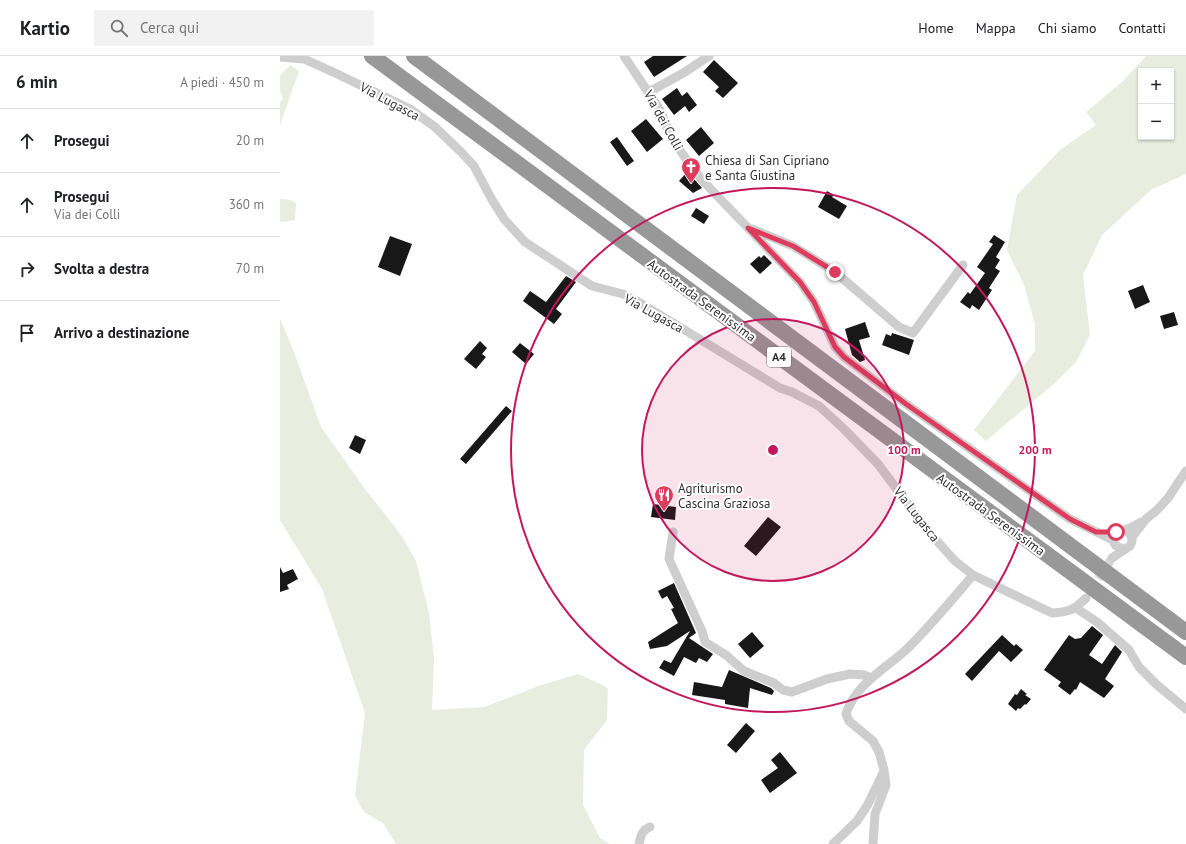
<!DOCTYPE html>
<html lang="it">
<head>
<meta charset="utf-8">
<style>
  body { margin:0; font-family:"PT Sans",sans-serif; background:#f2f2f2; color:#202124 }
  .controls { position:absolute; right:12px; top:12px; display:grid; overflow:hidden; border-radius:0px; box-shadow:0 1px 3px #0004 }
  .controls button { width:36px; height:36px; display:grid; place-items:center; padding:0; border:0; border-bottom:1px solid #e0e0e0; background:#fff; color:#202124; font:20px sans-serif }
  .stop { position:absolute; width:12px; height:12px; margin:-9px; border:3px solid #df3c5d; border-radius:50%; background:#fff }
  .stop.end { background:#df3c5d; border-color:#fff; box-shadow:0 1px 4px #0008 }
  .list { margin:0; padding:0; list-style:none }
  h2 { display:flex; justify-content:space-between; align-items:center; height:52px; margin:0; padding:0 16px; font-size:17px }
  h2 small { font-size:13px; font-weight:400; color:#757577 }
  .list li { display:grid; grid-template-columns:26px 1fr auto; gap:12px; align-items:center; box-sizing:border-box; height:64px; padding:0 16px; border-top:1px solid #e0e0e0 }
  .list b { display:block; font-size:15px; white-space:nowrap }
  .list p { margin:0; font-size:13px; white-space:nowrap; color:#757577 }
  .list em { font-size:13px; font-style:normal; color:#757577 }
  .icon { flex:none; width:22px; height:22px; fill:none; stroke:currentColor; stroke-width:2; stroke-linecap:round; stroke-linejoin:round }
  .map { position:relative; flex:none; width:906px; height:788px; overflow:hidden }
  header { display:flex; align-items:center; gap:24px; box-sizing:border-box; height:56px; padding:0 20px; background:#fff; border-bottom:1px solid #e0e0e0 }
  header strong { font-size:19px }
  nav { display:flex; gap:22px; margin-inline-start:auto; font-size:14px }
  .search { width:280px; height:36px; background:#f2f2f2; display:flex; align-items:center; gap:10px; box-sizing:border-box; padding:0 14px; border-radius:0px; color:#757577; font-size:15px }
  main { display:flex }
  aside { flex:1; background:#fff }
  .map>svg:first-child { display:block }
</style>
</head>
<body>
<header>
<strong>Kartio</strong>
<div class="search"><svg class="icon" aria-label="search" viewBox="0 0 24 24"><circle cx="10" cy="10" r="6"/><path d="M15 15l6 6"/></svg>Cerca qui</div>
<nav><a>Home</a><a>Mappa</a><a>Chi siamo</a><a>Contatti</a></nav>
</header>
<main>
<aside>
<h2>6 min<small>A piedi · 450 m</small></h2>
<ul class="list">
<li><svg class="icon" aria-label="ahead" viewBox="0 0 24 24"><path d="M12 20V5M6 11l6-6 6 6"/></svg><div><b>Prosegui</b></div><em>20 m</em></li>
<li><svg class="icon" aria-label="ahead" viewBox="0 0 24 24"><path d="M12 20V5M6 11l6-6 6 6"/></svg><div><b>Prosegui</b><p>Via dei Colli</p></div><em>360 m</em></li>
<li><svg class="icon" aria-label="right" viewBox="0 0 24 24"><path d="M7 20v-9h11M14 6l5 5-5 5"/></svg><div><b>Svolta a destra</b></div><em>70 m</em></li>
<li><svg class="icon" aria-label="arrive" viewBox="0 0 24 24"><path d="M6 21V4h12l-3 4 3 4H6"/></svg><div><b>Arrivo a destinazione</b></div></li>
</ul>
</aside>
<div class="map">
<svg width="906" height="788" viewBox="0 0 906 788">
  <rect width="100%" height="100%" fill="#fff"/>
  <!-- green -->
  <path fill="#e8eddf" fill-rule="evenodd" d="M866,0H906V118L871,134L822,179L803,219L810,279L796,306L775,327L706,385L694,374L755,295V268L744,229L727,194L737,139L780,94L816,69L806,56L842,26ZM861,15H891V81H861Z
    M10,9L19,15L0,69V46L3,43L0,35V19Z
    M0,143L11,144L16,147L15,164L0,166Z
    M0,263L13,293L41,371L85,433L121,479L136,505L149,557L154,602L152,654L205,651L258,630L298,618L321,628L328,633L327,664L304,694L303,749L320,782L330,788H116L103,767L84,756L75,740L85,657L42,533L0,464Z"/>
  <!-- building -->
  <path fill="#181818" d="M373,0H407L374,21L364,6Z
    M434,4L458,27L443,42L435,35L439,31L423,16Z
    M397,32L402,40L407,36L417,49L409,56L405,50L394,59L382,43Z
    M366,63L383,83L367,96L351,75Z
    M421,71L434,87L419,100L406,84Z
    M337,81L354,105L347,110L330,86Z
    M406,117L414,123L422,132L413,137L399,125Z
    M547,135L554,139L552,141L567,150L559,163L538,151Z
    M416,152L429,160L424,168L411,160Z
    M714,179L725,186L716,201L720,204L715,212L720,215L709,232L712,234L699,254L692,249L690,253L680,246L688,236L690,238L705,217L697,211L713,188L709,186Z
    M110,180L132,188L120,220L98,211Z
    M484,199L492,207L480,218L470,208L479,200L481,202Z
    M286,220L296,226L276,253L282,258L274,268L243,245L250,235L266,246Z
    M863,229L870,246L855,253L848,235Z
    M894,256L898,269L884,273L880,260Z
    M585,266L590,281L579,284L585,304L580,306L572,299L565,273Z
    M612,277L634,284L629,299L602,289L606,278L611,280Z
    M200,285L207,292L202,298L206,301L196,313L184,303Z
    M240,287L254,298L246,308L232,296Z
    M226,350L232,355L186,408L180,403Z
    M75,379L86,384L80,398L69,392Z
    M373,448L396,451L395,464L371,461Z
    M488,461L501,471L476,500L464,490Z
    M0,511L3,517L13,513L18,523L7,529L9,533L0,536Z
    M394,527L416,577L409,582L433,598L427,606L419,602L416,607L404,601L394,620L379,612L384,604L391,607L410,575L387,590L370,593L368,586L398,567L391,553L394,552L387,540L382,543L378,535Z
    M812,570L823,579L809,599L822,608L835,589L842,596L825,623L834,630L824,642L800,626L796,634L795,633L790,639L778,630L781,626L764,614L789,579L795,583L801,582Z
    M472,576L484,590L470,602L458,588Z
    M722,579L734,590L736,588L743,594L731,606L719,595L692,625L685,618Z
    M449,614L491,632L494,635L492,639L470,632L468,652L445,648V644L412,639L414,626L442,631Z
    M741,633L747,638L745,639L751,643L746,649L745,648L740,653L738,652L736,655L728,648L735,638L737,639Z
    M466,667L475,675L456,697L447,689Z
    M500,696L517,717L490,737L481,724L498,712L491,704Z"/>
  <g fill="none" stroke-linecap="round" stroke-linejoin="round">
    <!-- street-tunnel -->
    <path stroke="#d6d6d6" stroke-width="9" stroke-dasharray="9 4.5" stroke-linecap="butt" d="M811,534L832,502"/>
    <!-- street -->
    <path stroke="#cecece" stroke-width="9" d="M344,0L380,54L391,81L404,100L422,124L520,226L534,246L555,291L564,301L626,348L790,463L833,484
      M0,1L24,3L53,16L130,53L155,71L181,96L194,110L211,142L224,163L245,186L312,230L343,238L362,248L500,332L512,336L539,350L564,373L598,408L648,475L675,505L693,519
      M369,36L405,16L429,0
      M472,173L513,190L555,216L619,271L633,277L683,209
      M393,476L389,503L422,575L425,586L446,599L464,615L494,627L503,634L512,636L547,623L570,618L584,619L591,622
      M852,481L866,463L877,454L888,442L906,415
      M844,493C840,492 836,491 834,487C830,476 841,476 847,473C852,472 857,468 861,466
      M832,502L850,490C853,485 853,480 848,476
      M796,552L817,566L849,594L859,611L876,628L906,653
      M359,788C361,779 362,774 370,771
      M553,788L577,765L587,750L604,715
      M593,788L595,758L606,729L604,714L599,696L593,685L569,665L566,658C575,628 607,612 628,592C651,569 672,544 693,519L772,557C789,556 794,554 806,542"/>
    <!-- highway -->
    <path stroke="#989898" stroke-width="16" d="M92,0L906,601
      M134,0L906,576"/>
  </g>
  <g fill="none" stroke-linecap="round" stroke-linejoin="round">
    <!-- route -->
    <path stroke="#df3c5d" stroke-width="5" d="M555,216L513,190L468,172L520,226L534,246L555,291L564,301L626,348L790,463L816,476H836"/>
  </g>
  <!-- distance rings -->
  <circle cx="493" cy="394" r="131" fill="#c2185b" fill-opacity=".12"/>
  <g fill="none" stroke="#c2185b" stroke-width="2">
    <circle cx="493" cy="394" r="131"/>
    <circle cx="493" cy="394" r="262"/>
  </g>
  <!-- icons -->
  <defs>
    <g id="church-pin" transform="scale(1)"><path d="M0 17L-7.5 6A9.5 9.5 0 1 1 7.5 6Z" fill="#df3c5d" stroke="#fff"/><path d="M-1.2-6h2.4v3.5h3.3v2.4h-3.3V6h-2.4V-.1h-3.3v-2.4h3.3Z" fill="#fff"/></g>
    <g id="restaurant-pin" transform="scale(1)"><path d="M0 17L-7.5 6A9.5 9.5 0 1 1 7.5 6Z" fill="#df3c5d" stroke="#fff"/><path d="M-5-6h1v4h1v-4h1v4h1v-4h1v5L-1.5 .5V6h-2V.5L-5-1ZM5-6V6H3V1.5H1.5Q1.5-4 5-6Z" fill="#fff"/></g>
  </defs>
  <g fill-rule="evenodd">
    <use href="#church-pin" x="411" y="111"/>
    <use href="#restaurant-pin" x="384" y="439"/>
  </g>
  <g text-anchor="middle" stroke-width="4" stroke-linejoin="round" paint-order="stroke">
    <!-- shield labels -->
    <rect fill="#fff" stroke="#6f6f6f" stroke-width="1" x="487" y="291" width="24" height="20" rx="3"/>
    <g font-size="12" font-weight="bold" fill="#313131">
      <text x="499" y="305">A4</text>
    </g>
    <!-- street labels -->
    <g font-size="13" fill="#313131" stroke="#fff">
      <text transform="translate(110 45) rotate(28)" y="5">Via Lugasca</text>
      <text transform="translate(384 64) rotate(61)" y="5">Via dei Colli</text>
      <text transform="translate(422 244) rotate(36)" y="5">Autostrada Serenissima</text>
      <text transform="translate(374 257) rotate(29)" y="5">Via Lugasca</text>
      <text transform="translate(637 458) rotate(52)" y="5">Via Lugasca</text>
      <text transform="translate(711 458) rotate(36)" y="5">Autostrada Serenissima</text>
    </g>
    <!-- poi labels -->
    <g font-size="13" fill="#313131" stroke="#fff" text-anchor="start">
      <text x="425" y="109">Chiesa di San Cipriano<tspan x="425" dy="15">e Santa Giustina</tspan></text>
      <text x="398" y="437">Agriturismo<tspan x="398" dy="15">Cascina Graziosa</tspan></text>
    </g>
  </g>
  <circle cx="493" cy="394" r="6" fill="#c2185b" stroke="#fff" stroke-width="2"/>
  <g font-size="12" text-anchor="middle" font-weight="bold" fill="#c2185b" stroke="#fff" stroke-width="4" stroke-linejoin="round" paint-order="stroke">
    <text x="624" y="398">100 m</text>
    <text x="755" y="398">200 m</text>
  </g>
</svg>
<div class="controls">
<button>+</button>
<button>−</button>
</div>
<div class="stop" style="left:836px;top:476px"></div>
<div class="stop end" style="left:555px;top:216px"></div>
</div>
</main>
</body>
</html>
